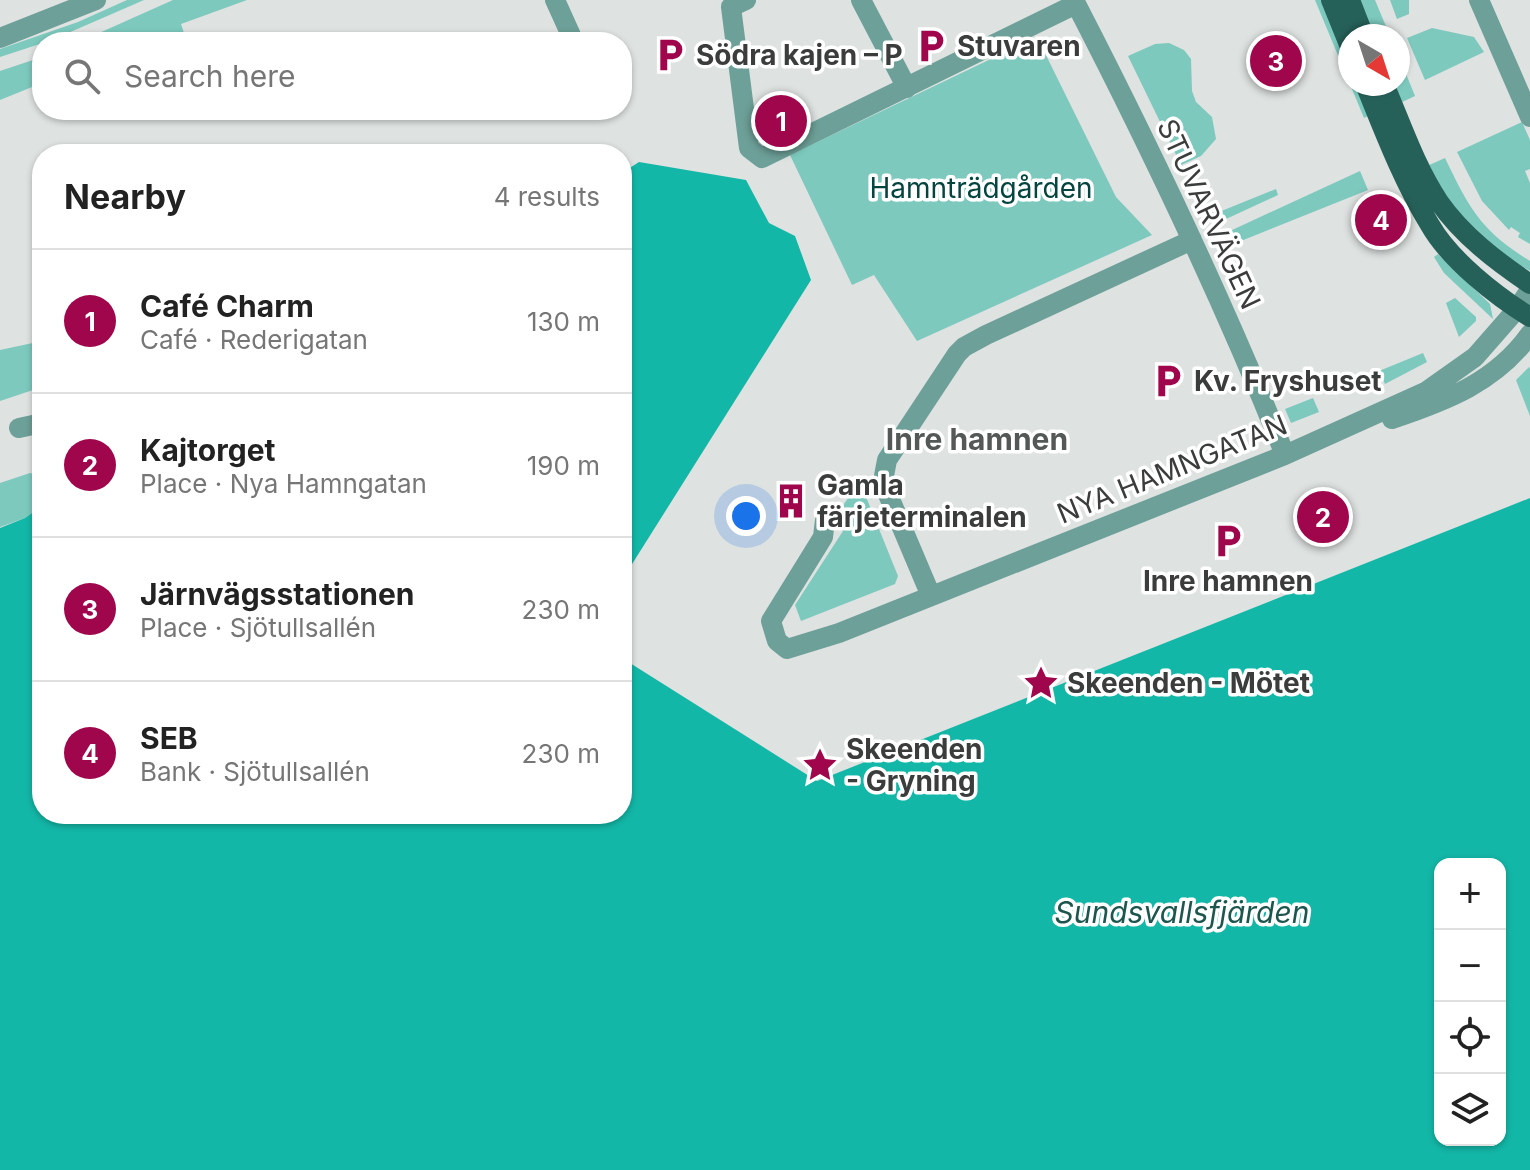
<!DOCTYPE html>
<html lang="en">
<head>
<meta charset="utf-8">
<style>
  body { margin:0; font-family:Inter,sans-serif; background:#f2f2f2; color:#222 }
  .controls { position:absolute; right:24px; bottom:24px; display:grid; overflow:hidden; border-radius:16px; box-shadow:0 2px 6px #0004 }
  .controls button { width:72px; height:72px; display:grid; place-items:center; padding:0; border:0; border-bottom:2px solid #e0e0e0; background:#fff; color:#222; font:40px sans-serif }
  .compass { position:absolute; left:1338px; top:24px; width:72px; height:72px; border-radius:50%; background:#fff; box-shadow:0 2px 6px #0004; rotate:141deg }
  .you { position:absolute; left:746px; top:516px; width:28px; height:28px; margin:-20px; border:6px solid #fff; border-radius:50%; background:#1a73e8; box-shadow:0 0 0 12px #1a73e833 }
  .badge { display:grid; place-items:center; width:52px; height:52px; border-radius:50%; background:#9f064b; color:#fff; font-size:26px; font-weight:700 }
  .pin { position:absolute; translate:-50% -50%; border:4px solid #fff; box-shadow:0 2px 8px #0006 }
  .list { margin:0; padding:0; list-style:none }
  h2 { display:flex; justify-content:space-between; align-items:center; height:104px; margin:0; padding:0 32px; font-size:34px }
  h2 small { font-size:26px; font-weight:400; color:#767676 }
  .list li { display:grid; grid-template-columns:52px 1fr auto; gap:24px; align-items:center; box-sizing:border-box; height:144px; padding:0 32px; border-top:2px solid #e0e0e0 }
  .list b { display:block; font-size:30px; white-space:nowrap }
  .list p { margin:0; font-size:26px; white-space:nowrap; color:#767676 }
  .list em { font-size:26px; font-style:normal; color:#767676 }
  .icon { flex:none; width:44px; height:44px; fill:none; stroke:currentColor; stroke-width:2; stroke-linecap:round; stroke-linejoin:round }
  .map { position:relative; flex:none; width:1530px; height:1170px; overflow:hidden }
  .search { position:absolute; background:#fff; box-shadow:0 2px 6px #0004; left:32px; top:32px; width:600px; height:88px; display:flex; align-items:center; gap:20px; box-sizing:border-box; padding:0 28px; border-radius:32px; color:#767676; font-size:30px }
  .panel { position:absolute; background:#fff; box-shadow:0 2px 6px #0004; left:32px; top:144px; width:600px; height:680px; border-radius:32px }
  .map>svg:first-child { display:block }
</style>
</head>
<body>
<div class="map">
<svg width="1530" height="1170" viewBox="0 0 1530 1170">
  <rect width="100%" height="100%" fill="#dee2e1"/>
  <!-- green -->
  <path fill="#7dc9be" d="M127,0H144L52,40L0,57V49L78,22Z
    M173,0H247L181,24L184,33L159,42H79Z
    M1315,0H1325L1350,61V84H1360L1372,114L1364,118Z
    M1356,0H1375L1390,36H1372Z
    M1390,0H1409V14L1397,19Z
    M1432,28L1474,37L1484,52L1425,80L1407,38Z
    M1037,37L1116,197L1152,235L917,341L874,275L852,285L790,155Z
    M1169,43L1184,50L1191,59L1192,91L1196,102L1212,117L1216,139L1201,156L1181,165L1128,56L1155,44Z
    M1398,54L1415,96L1400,103L1392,84H1398Z
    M42,57V83L0,100V71Z
    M1522,122L1530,140V169L1525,171L1530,183V244L1518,237L1520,233L1511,227L1509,230L1482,201L1457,152Z
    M1445,158C1469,208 1481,231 1530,261V271L1500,253L1454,210L1427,166Z
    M1360,171L1368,190L1221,249L1213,233L1230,231Z
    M1276,189L1278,195L1226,219H1218L1207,213L1224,210Z
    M1438,254L1490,304L1493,319L1444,273L1434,257Z
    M1455,298L1476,317V321L1459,337L1446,303Z
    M42,341V387L0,401V350Z
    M1423,353L1427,362L1385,384L1379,371Z
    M1529,367L1530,369V416L1516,380Z
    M1313,398L1319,412L1291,423L1285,409Z
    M30,473L42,476V506L25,518L0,527V483Z
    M860,482L898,576L895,584L801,621L795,605L843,531L830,523Z"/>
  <!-- water -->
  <path fill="#13b7a7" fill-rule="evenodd" d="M639,162L746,180L769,223L795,236L811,280L622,580V173Z
    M1530,498V1170H0V528L25,518L42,506V814H622V658L817,781ZM1440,864H1500V1140H1440Z"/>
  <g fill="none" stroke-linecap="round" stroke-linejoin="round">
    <!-- minor -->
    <path stroke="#6da098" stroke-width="20" d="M555,0L574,42
      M746,0L731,7L749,148L762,158L1076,4
      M861,0L907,88
      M1074,0C1151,149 1223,300 1285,455
      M1479,0L1530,117
      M0,38L96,0
      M1392,419C1446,401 1496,382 1530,334
      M19,428L42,423
      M825,520L823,537L771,621L777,641L787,649L839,633L1285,455L1427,391L1475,357L1517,309L1530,290
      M931,596L887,492L884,476L887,460L957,354L964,347L986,335L1192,240"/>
    <!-- major -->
    <path stroke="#266159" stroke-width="20" d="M1331,0L1350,47
      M1350,0L1364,36
      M1365,84C1384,131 1403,181 1430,225C1450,260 1496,296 1530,317
      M1384,84C1401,123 1415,166 1439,202C1462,235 1496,261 1530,284"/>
  </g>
  <!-- icons -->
  <defs>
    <g id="parking-bare" transform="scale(2.76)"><path d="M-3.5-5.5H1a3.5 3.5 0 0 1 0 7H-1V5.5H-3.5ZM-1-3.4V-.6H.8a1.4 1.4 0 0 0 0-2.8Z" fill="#9f064b" stroke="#fff" stroke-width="2.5" paint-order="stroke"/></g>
    <g id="building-bare" transform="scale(2.76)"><path d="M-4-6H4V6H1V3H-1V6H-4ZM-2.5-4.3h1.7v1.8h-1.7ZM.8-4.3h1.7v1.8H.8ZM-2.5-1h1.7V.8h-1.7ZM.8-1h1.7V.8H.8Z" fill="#9f064b" stroke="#fff" stroke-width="2.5" paint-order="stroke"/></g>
    <g id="sight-bare" transform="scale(2.76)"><path d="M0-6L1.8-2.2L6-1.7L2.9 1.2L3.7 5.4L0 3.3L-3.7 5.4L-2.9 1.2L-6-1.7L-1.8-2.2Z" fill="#9f064b" stroke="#fff" stroke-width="2.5" paint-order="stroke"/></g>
  </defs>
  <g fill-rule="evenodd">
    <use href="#parking-bare" x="931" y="46"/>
    <use href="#parking-bare" x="670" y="55"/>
    <use href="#parking-bare" x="1168" y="381"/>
    <use href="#building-bare" x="791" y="501"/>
    <use href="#parking-bare" x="1228" y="541"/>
    <use href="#sight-bare" x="1041" y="683"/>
    <use href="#sight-bare" x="820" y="765"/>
  </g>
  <g text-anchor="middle" stroke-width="7" stroke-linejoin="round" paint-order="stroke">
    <!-- poi labels -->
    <g font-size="28" font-weight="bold" fill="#3b3d3c" stroke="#fff" text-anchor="start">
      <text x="957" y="56">Stuvaren</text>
      <text x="696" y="65">Södra kajen – P</text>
      <text x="1194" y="391">Kv. Fryshuset</text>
      <text x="817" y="495">Gamla<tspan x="817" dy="32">färjeterminalen</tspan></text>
      <text x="1228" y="591" text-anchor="middle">Inre hamnen</text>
      <text x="1067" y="693">Skeenden - Mötet</text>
      <text x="846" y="759">Skeenden<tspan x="846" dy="32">- Gryning</tspan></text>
    </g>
    <!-- park labels -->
    <g font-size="28" fill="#04453f" stroke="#fff">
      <text x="981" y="198">Hamnträdgården</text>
    </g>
    <!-- street labels -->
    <g font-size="28" fill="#3b3d3c" stroke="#fff">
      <text transform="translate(1209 214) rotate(65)" y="10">STUVARVÄGEN</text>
      <text transform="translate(1172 469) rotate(-22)" y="10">NYA HAMNGATAN</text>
    </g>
    <!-- neighbourhood labels -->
    <g font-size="30" font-weight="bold" fill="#545857" stroke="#fff">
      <text x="977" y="450">Inre hamnen</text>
    </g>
    <!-- water labels -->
    <g font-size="30" font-style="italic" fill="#1c564f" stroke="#fff">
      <text x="1182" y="923">Sundsvallsfjärden</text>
    </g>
  </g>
</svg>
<div class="controls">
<button>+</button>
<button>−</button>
<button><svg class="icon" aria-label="locate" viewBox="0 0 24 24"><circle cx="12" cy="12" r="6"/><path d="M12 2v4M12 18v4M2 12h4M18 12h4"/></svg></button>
<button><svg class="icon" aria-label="layers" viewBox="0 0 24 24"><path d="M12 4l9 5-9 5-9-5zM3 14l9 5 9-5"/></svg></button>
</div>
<svg class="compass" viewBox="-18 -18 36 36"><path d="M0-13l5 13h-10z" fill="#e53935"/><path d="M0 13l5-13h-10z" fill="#767676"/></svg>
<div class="you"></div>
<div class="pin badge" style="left:781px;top:121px">1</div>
<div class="pin badge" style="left:1323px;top:517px">2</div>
<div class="pin badge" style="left:1276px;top:61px">3</div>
<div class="pin badge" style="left:1381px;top:220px">4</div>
<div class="search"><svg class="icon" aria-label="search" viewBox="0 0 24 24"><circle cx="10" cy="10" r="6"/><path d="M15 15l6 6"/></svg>Search here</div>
<section class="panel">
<h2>Nearby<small>4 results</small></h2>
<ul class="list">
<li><span class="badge">1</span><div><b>Café Charm</b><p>Café · Rederigatan</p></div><em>130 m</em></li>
<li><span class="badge">2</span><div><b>Kajtorget</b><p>Place · Nya Hamngatan</p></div><em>190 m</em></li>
<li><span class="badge">3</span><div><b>Järnvägsstationen</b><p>Place · Sjötullsallén</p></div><em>230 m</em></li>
<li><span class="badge">4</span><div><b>SEB</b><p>Bank · Sjötullsallén</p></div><em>230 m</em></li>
</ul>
</section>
</div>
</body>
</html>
